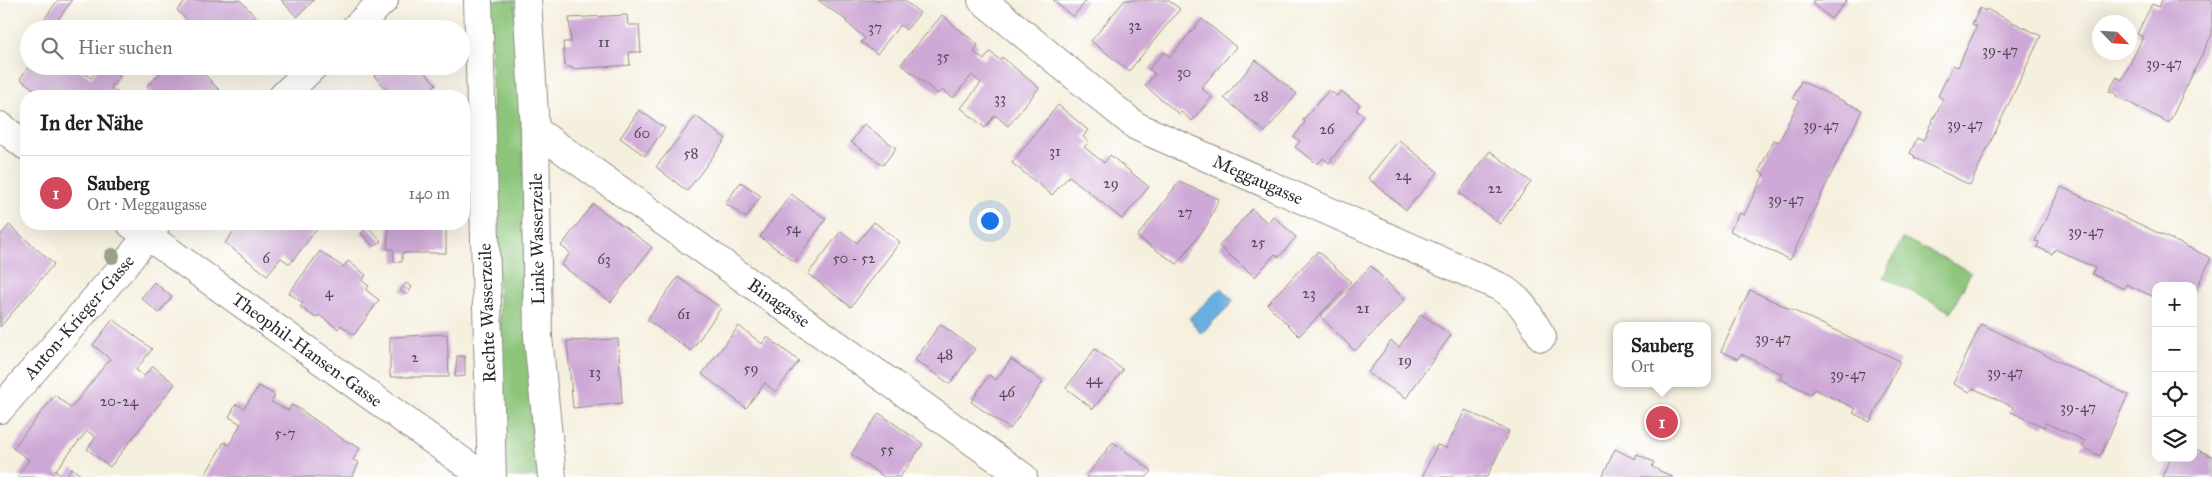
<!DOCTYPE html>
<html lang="de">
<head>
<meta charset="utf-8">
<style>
  body { margin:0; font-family:"IM FELL Great Primer",serif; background:#f2f2f2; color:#202124 }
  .controls { position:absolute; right:15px; bottom:15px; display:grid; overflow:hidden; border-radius:10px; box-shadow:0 5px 20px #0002 }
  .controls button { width:45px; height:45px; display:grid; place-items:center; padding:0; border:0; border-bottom:1px solid #e0e0e0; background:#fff; color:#202124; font:25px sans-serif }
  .compass { position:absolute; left:2092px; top:15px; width:45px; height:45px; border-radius:50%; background:#fff; box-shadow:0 5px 20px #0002; rotate:115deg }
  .you { position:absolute; left:989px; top:220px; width:18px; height:18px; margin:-12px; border:4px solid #fff; border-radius:50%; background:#1a73e8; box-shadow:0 0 0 8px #1a73e833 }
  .badge { display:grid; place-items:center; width:32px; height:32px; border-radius:50%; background:#d1495b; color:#fff; font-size:16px; font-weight:700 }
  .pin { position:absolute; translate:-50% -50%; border:2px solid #fff; box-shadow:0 1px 5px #0006 }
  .popup { position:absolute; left:1613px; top:322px; width:98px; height:65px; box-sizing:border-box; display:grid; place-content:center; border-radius:10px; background:#fff; filter:drop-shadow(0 1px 4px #0005); font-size:16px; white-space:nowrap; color:#757577 }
  .popup b { font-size:19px; color:#202124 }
  .popup::after { content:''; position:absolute; left:50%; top:100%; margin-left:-10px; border:10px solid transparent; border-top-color:#fff }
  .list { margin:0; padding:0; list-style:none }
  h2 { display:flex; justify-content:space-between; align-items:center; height:65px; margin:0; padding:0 20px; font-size:21px }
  h2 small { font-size:16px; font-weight:400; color:#757577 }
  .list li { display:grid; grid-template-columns:32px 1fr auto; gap:15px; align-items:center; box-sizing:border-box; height:75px; padding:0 20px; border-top:1px solid #e0e0e0 }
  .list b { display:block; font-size:19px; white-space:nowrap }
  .list p { margin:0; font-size:16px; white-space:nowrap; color:#757577 }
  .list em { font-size:16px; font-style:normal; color:#757577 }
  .icon { flex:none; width:28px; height:28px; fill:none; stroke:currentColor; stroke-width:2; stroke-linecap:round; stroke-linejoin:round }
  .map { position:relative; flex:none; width:2212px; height:477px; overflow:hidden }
  .search { position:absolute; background:#fff; box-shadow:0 5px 20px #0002; left:20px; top:20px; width:450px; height:55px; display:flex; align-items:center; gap:12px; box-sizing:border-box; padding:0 18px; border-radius:28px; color:#757577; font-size:19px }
  .panel { position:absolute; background:#fff; box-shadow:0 5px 20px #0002; left:20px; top:90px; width:450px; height:140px; border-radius:20px }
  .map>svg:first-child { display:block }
</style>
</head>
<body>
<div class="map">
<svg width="2212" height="477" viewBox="0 0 2212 477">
  <rect width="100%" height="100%" fill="#fff"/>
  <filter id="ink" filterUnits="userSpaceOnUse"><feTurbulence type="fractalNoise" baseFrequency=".02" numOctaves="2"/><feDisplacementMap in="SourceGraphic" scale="10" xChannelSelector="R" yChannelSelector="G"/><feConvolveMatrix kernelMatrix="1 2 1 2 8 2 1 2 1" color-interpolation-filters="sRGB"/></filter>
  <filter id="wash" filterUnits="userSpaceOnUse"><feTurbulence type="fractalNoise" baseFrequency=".0096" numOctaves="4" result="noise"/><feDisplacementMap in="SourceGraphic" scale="20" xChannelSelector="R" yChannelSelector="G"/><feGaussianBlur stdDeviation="1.12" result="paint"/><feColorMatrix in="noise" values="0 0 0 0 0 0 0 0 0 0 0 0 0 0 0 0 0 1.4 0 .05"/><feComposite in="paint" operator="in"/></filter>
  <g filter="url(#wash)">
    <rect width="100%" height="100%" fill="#f5efde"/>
    <!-- green -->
    <path fill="#8cc57a" stroke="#5c7852" d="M489,0H515L539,477H505Z
      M1903,238L1971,272L1951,312L1883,277Z"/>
    <!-- water -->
    <path fill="#67aede" stroke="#496c84" d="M1221,288L1234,301L1201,334L1189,318Z"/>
    <g id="blocks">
      <!-- building -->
      <path fill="#cea8d6" d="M58,0H72L55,24L59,27L37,29Z
        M187,0H240L262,24L257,29H195L177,10Z
        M281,0H314L297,17Z
        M818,0H904L920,13L906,30L900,25L877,54L861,42L865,38L846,22L847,21Z
        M1053,0H1087L1073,17Z
        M1125,0H1168L1180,9L1129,71L1091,41Z
        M1814,0H1847L1831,19L1812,3Z
        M2162,0H2212V34L2169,123L2116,96L2117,94L2109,91L2117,77L2122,80L2143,37L2137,34L2152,4L2159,7Z
        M1980,8L1985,11L1986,9L2041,36L1970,185L1914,158L1915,156L1910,153L1917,138L1923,141L1943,99L1938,96L1953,65L1958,67L1977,26L1972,24Z
        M627,15L628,25H639L641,52H629L630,65L572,69V67H565L563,42H571L569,18Z
        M942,15L978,45L974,52L984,60L990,52L1000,60L1002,57L1039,88L1008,126L995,115L985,128L961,108L981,83L972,75L953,98L942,90L938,94L901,64Z
        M1202,19L1236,47L1201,88L1212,97L1192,121L1181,112L1179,114L1145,86L1155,74L1149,69L1164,52L1170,57Z
        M1256,60L1297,94L1265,132L1224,98Z
        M29,66H79L77,68L91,78L100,66H113L120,75L111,88L123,96H43L20,79Z
        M168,66H197L219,90L213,96H156L147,86Z
        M384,66H425L422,69L436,84L423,96H393L374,76Z
        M1801,81L1862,110L1790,260L1730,231L1739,213L1744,215L1764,174L1759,171L1766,156L1774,140L1779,142L1799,101L1793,98Z
        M1329,90L1337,96L1341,91L1360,105L1356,110L1364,116L1329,163L1323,158L1318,164L1295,147L1300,141L1294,137L1305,122L1303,120Z
        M1058,105L1088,130L1083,137L1089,142L1084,147L1104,163L1110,155L1149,187L1122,219L1069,176L1052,195L1012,163Z
        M639,110L665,128L645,156L620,138Z
        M696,116L726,139L687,191L656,167Z
        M864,124L896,148L883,165L851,142Z
        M1399,140L1438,172L1406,210L1368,178Z
        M1490,151L1531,182L1500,224L1459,193Z
        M741,182L761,196L746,218L725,203Z
        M1179,182L1219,199L1207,225L1177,264L1137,237Z
        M2061,187L2211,258L2193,295V286H2156V298L2126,284L2124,289L2092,274L2095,268L2055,249L2052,254L2037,247L2039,242L2035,241Z
        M791,194L826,219L795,262L760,237Z
        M593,204L652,247L611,302L561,265L570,253L561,246Z
        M1252,209L1268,223L1273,216L1296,237L1279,257L1275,254L1255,277L1219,246Z
        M874,222L900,242L851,307L808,274L841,231L857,243Z
        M239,224H310L317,229L290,264L281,258L267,275L225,243Z
        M389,224H446V253H402V262H394L393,249H387Z
        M9,225L54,264L0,327V236Z
        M368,227L381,241L374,247L361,233Z
        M320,251L343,267L348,261L366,275L362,281L369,286L366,290L379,300L354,335L341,325L338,329L319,315L316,318L300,307L303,303L289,293Z
        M1318,251L1351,282L1299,336L1267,304Z
        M1371,266L1405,300L1355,351L1320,316Z
        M678,277L721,308L691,351L647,320Z
        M154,282L172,297L159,313L141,298Z
        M406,283L412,287L407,295L400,291Z
        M1750,290L1900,361L1870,422L1853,413L1856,409L1814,389L1811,394L1780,379L1782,374L1741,354L1738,359L1721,351Z
        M1421,314L1451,335L1406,398L1368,373L1391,341L1399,347Z
        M113,319L152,349L136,370L144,376L153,366L175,384L110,467L87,449L96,437L87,431L55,471L63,477H17L29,460L13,448L55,395L71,408L110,359L93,345Z
        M940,324L975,349L950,384L915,360Z
        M1981,324L2128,395L2100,456L2082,447L2085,441L2046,423L2044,427L2011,412L2013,407L1973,388L1970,392L1953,384Z
        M739,326L762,344L767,337L799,361L776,392L765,383L746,408L702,374Z
        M447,334L449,377H390V337Z
        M618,339L622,403L573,408L567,341Z
        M1095,349L1123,370L1093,409L1066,388Z
        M457,356H465V376L455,377Z
        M1011,359L1043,382L1010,429L971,402L989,375L996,380Z
        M259,386L275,395L271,402L289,411L291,405L298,408L341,438L360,448L353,460L359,463L352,477H204L224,442L229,445L241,424L229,417L236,404L244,408Z
        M1465,410L1509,431L1487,477H1422L1437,445L1446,448Z
        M879,413L923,444L900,477H884L851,454Z
        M1113,442L1152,471L1147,477H1086Z
        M2193,448L2212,456V477H2162L2170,458H2193Z
        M1615,449L1635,459L1637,454L1654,462L1652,467L1673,477H1602Z
        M72,468L83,477H65Z"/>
    </g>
  </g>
  <g filter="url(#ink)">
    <use href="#blocks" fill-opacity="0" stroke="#908d84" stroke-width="1"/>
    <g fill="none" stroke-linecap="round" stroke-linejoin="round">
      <!-- street casing -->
      <g stroke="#908d84" stroke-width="30">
        <path id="street" d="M478,0L492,477
          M527,0L535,130L538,337L552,477
          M982,0L1136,126L1498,286C1523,300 1528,314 1542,337
          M354,29L384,0
          M283,96L314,66
          M0,126L26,146
          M535,130L1023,477
          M131,224L484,477
          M0,409L127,262L156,224"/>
      </g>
      <!-- street -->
      <use href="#street" stroke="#fff" stroke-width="28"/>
    </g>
    <!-- trees -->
    <circle fill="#99a18b" cx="112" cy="256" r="8"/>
  </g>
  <g text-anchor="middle" stroke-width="4" stroke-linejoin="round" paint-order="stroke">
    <!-- number labels -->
    <g font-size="15" fill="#544a56">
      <text x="1135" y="30">32</text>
      <text x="875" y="32">37</text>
      <text x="604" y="47">11</text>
      <text x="2000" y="55">39-47</text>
      <text x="943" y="61">35</text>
      <text x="2164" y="68">39-47</text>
      <text x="1184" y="77">30</text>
      <text x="1261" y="101">28</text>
      <text x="1000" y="103">33</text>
      <text x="1965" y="129">39-47</text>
      <text x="1821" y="130">39-47</text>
      <text x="1327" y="134">26</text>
      <text x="642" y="138">60</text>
      <text x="1055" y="156">31</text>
      <text x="691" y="158">58</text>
      <text x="1403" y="180">24</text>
      <text x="1111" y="188">29</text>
      <text x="1495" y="193">22</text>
      <text x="1786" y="204">39-47</text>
      <text x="1185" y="217">27</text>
      <text x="793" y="233">54</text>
      <text x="2086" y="236">39-47</text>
      <text x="1258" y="247">25</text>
      <text x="266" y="263">6</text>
      <text x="854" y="263">50 - 52</text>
      <text x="604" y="264">63</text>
      <text x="329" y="297">4</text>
      <text x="1309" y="298">23</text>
      <text x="1363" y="313">21</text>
      <text x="684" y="319">61</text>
      <text x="1773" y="343">39-47</text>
      <text x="945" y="359">48</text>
      <text x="415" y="362">2</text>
      <text x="1405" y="365">19</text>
      <text x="751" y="373">59</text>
      <text x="595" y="377">13</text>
      <text x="2005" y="377">39-47</text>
      <text x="1848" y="379">39-47</text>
      <text x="1094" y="384">44</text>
      <text x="1007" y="397">46</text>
      <text x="119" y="406">20-24</text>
      <text x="2078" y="412">39-47</text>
      <text x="285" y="438">5-7</text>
      <text x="887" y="454">55</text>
    </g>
    <!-- street labels -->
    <g font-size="18" fill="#2b2b2b" stroke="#fff">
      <text transform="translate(1258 180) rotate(24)" y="6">Meggaugasse</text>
      <text transform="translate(537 239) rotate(-91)" y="6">Linke Wasserzeile</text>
      <text transform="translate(779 303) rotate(35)" y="6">Binagasse</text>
      <text transform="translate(487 313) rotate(-92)" y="6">Rechte Wasserzeile</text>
      <text transform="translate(79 317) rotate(-49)" y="6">Anton-Krieger-Gasse</text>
      <text transform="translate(307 350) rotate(36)" y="6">Theophil-Hansen-Gasse</text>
    </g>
  </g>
</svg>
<div class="controls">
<button>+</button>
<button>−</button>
<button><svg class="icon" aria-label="locate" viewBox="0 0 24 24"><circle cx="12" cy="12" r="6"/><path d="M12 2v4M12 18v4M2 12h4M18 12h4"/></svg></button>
<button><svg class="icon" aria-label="layers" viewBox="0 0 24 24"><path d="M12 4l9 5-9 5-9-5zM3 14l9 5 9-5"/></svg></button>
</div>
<svg class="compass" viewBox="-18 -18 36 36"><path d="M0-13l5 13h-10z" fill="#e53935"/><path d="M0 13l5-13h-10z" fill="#757577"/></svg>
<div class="you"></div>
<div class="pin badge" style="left:1662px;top:422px">1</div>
<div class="popup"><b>Sauberg</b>Ort</div>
<div class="search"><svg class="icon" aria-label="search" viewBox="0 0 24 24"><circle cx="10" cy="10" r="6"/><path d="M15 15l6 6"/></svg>Hier suchen</div>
<section class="panel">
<h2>In der Nähe<small></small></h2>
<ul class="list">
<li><span class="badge">1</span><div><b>Sauberg</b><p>Ort · Meggaugasse</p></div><em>140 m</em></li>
</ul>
</section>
</div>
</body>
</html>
